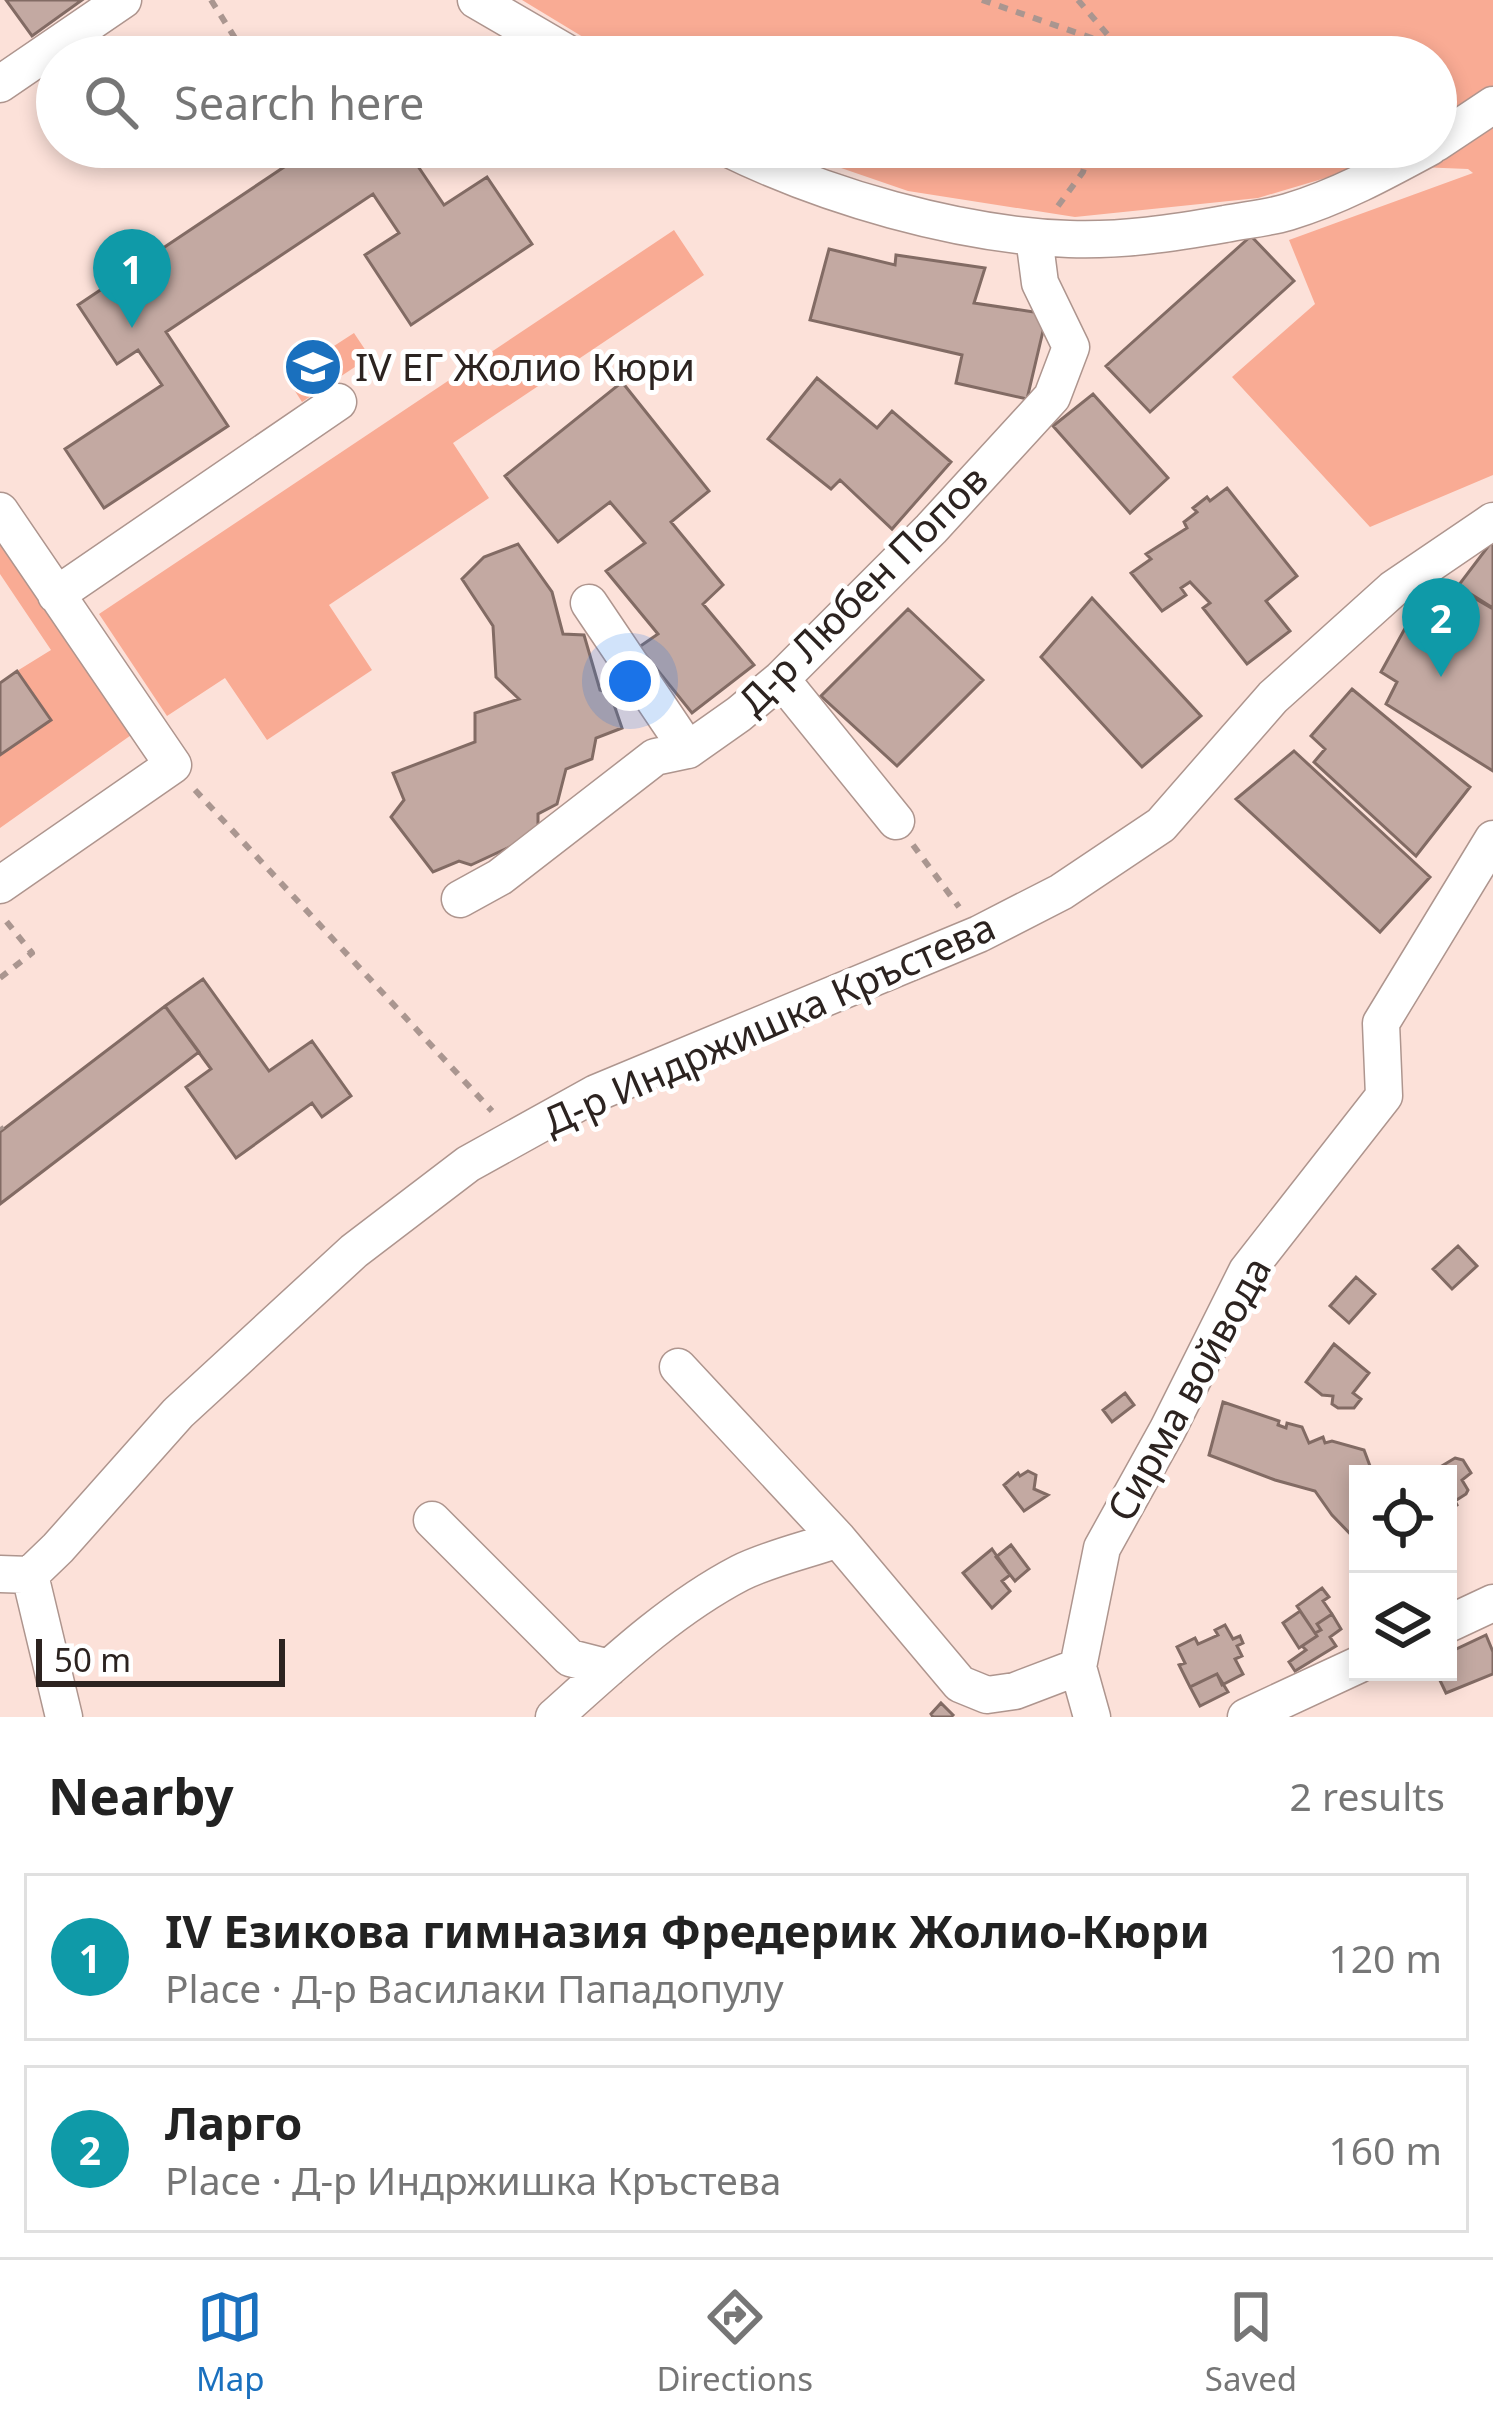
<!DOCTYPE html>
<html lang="en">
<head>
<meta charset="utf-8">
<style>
  body { margin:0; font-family:"Noto Sans",sans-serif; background:#f6f6f6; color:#222 }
  .controls { position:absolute; right:36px; bottom:36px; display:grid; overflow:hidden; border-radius:0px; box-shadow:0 6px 18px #0003 }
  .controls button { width:108px; height:108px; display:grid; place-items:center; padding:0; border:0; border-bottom:3px solid #e0e0e0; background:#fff; color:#222; font:60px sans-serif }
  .scale { position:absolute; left:36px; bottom:30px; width:249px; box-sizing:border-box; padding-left:12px; border:6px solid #2c2320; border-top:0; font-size:33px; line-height:42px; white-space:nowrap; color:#2c2320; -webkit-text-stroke:9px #fff; paint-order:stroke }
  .you { position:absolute; left:630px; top:681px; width:42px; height:42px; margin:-30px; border:9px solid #fff; border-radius:50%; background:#1a73e8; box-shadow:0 0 0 18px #1a73e833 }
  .badge { display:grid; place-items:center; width:78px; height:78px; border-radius:50%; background:#1a70be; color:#fff; font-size:39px; font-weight:700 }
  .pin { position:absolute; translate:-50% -99px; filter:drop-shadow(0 3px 6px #0008) }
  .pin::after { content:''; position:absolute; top:63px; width:42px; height:36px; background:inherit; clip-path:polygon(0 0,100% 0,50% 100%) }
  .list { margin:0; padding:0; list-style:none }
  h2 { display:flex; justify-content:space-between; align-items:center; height:156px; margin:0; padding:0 48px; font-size:51px }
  h2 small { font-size:39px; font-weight:400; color:#767676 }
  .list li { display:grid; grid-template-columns:78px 1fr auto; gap:36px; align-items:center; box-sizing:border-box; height:168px; margin:0 24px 24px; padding:0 24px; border:3px solid #e0e0e0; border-radius:0px }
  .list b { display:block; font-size:45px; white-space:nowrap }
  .list p { margin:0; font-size:39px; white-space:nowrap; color:#767676 }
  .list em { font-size:39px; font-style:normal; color:#767676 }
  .icon { flex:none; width:66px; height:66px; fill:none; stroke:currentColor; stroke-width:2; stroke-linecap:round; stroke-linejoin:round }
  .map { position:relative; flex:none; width:1493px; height:1717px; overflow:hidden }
  .search { position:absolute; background:#fff; box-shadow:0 6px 18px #0003; left:36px; right:36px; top:36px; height:132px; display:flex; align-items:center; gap:30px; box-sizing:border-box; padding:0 42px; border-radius:66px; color:#767676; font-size:45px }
  .sheet { height:540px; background:#fff }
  nav { display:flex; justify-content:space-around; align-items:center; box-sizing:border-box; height:168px; border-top:3px solid #e0e0e0; background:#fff; font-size:33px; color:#767676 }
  nav a { display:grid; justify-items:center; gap:6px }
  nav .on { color:#1a70be }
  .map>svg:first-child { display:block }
</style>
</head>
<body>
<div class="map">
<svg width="1493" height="1717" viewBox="0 0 1493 1717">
  <rect width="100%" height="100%" fill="#fce1d9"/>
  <!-- green -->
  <path fill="#f9ab94" d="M522,0H1493V475L1370,527L1232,377L1315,304L1289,240L1473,173L1468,169L1369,165L1258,198L1075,217L908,191L780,147H1436V57H616Z
    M674,230L704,275L453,443L489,498L329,605L372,670L267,740L225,678L167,716L99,614Z
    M354,333L370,357L302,402L286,377Z
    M0,537L134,733L0,828V755L50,720L17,671L51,650L0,574Z"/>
  <!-- building -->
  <path fill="#c3a9a2" stroke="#826b64" stroke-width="3" d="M6,0H82L32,36Z
    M314,147H405L444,205L487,177L532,244L411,325L365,255L399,233L373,194L166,332L228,426L104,508L65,449L162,385L138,350L117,364L78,305Z
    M1251,236L1294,281L1150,412L1106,366Z
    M829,249L895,265L896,255L985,268L974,303L1047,314L1027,399L956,383L962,355L810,320Z
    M817,378L877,428L892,411L951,462L892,529L840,480L831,489L768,439Z
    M622,382L709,491L671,522L723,585L703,604L754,665L692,713L639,647L658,634L606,571L645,543L610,502L558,542L505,476Z
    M1093,394L1168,478L1130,513L1053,426Z
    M1227,488L1297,576L1266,601L1290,631L1247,664L1203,608L1210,603L1190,582L1181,588L1186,595L1162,611L1131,573L1151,559L1146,554L1187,528L1184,522L1197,512L1193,508L1207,497L1210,501Z
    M1493,540V608L1458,586Z
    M518,544L552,592L563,634L584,635L600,690L610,693L622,728L596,738L592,759L566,769L557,804L538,814V834L471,865L459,861L433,872L391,817L404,800L393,773L475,742V713L519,699L496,677L493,626L462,579L484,557Z
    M1431,581L1465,602L1469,595L1493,609V771L1386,704L1397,682L1381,672Z
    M1092,598L1201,716L1142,767L1041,657Z
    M908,609L983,680L897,766L821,696Z
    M17,671L51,720L0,755V683Z
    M1352,689L1470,787L1416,856L1314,762L1325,749L1311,736Z
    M1294,751L1430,877L1380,932L1236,799Z
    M203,979L269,1071L312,1041L351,1096L322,1117L312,1103L236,1158L186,1087L211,1069L165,1006Z
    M165,1006L199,1052L0,1204V1132Z
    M1458,1246L1477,1266L1452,1289L1433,1269Z
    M1356,1277L1375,1294L1349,1323L1330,1306Z
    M1334,1344L1369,1373L1353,1393L1361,1399L1354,1408H1338L1332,1404L1333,1396L1322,1395L1306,1382Z
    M1125,1393L1134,1405L1112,1422L1103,1410Z
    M1223,1402L1279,1421L1278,1425L1286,1428L1287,1423L1302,1427L1309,1443L1323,1437L1325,1443L1332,1441L1364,1450L1373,1474H1358V1542L1332,1515L1315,1491L1275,1480L1209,1455Z
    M1455,1458L1463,1460L1471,1473L1462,1480L1468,1490L1466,1494L1455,1501L1457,1505L1448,1511V1474H1437L1435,1470Z
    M1028,1471L1036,1475L1034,1489L1048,1495L1024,1511L1004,1485L1018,1473L1020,1476Z
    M1011,1545L1029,1569L1015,1581L996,1557Z
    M992,1549L1010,1575L1002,1581L1010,1591L992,1608L963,1573Z
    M1322,1588L1329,1597L1323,1601L1332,1614L1317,1624L1321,1630L1315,1633L1297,1606Z
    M1300,1611L1317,1636L1299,1648L1283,1623Z
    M1332,1614L1341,1629L1330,1637L1336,1646L1295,1671L1289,1662L1306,1650L1302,1646L1317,1636L1315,1633L1321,1630L1317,1624Z
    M1225,1625L1233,1639L1240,1636L1243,1643L1237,1646L1242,1656L1235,1659L1243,1674L1222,1685L1217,1674L1190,1687L1179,1665L1185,1663L1177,1647L1195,1638L1198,1644L1218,1635L1215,1630Z
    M1486,1635L1493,1652V1674L1446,1693L1436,1672H1448V1653Z
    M1217,1674L1228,1692L1200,1706L1190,1687Z
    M941,1703L953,1715L951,1717H933L931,1714Z"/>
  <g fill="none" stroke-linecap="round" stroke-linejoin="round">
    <!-- minor casing -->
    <g stroke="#ae958e" stroke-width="39">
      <path id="minor" d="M476,0L574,57
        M0,84L123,0
        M1436,143L1493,105
        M725,147C824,196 958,235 1069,239C1121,241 1174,233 1225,224C1245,220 1268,218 1288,212C1338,197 1384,172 1430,147
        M0,511L173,765L0,885
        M56,595L338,402
        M589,603L688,750
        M781,679L896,821
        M460,899L500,877L655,757L688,750L739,714L781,679L931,529L1052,397L1071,347L1040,283L1034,237
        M678,1367L838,1539L960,1684L987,1695L1015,1691L1078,1667
        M432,1520L570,1658L609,1668
        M0,1574L30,1575L58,1548L178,1413L354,1251L468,1164L596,1093L979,934L1061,892L1161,825L1273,697L1393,589L1493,521
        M30,1575L64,1717
        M1448,1624L1493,1603
        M554,1717C612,1665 671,1609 740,1573C770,1558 807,1550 838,1539
        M1092,1717L1078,1667L1102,1548L1168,1429L1247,1271L1384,1096L1381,1023L1493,839
        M1246,1717L1358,1665"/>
    </g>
    <!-- path -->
    <path stroke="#aa9690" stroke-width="6" stroke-dasharray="9 9" stroke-linecap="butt" d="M211,0L247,57
      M982,0L1118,47L1115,57
      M1078,0L1118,47L1131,57
      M306,147L308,151
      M1058,206L1083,172L1090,147
      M195,790L492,1111
      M913,845L959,907
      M0,978L32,953L2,916
      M0,1127L2,1130"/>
    <!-- minor -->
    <use href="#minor" stroke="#fff" stroke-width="36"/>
  </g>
  <!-- icons -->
  <defs>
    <g id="school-disc" transform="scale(3)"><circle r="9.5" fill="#1a70be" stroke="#fff"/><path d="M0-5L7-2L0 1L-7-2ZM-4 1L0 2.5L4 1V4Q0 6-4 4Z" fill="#fff"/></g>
  </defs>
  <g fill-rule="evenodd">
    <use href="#school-disc" x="313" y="367"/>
  </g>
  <g text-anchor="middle" stroke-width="10" stroke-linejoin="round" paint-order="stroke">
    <!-- poi labels -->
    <g font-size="39" fill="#2c2320" stroke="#fff" text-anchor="start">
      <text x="355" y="381">IV ЕГ Жолио Кюри</text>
    </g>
    <!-- street labels -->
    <g font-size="39" fill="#2c2320" stroke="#fff">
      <text transform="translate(863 590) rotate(-45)" y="14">Д-р Любен Попов</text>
      <text transform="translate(769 1024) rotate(-24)" y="14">Д-р Индржишка Кръстева</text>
      <text transform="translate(1189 1389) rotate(-61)" y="14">Сирма войвода</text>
    </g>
  </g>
</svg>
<div class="controls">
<button><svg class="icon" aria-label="locate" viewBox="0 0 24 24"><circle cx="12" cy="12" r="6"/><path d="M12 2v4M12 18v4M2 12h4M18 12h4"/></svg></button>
<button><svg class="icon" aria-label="layers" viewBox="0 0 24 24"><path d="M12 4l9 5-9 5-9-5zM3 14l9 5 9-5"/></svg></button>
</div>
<div class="scale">50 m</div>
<div class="you"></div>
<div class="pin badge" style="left:132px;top:328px;background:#0f9aa8">1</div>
<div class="pin badge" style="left:1441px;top:677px;background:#0f9aa8">2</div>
<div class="search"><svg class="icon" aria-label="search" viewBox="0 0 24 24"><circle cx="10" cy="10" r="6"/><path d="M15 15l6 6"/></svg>Search here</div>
</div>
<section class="sheet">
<h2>Nearby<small>2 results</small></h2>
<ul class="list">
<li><span class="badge" style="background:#0f9aa8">1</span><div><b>IV Езикова гимназия Фредерик Жолио-Кюри</b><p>Place · Д-р Василаки Пападопулу</p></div><em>120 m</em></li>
<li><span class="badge" style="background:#0f9aa8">2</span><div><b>Ларго</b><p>Place · Д-р Индржишка Кръстева</p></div><em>160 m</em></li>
</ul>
</section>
<nav>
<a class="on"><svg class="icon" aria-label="map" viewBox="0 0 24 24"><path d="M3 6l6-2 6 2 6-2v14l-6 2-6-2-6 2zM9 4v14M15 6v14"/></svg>Map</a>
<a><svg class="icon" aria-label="directions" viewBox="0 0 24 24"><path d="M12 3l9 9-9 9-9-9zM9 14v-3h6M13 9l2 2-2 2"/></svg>Directions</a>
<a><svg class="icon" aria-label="saved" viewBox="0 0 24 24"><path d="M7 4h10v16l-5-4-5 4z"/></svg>Saved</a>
</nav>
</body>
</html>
